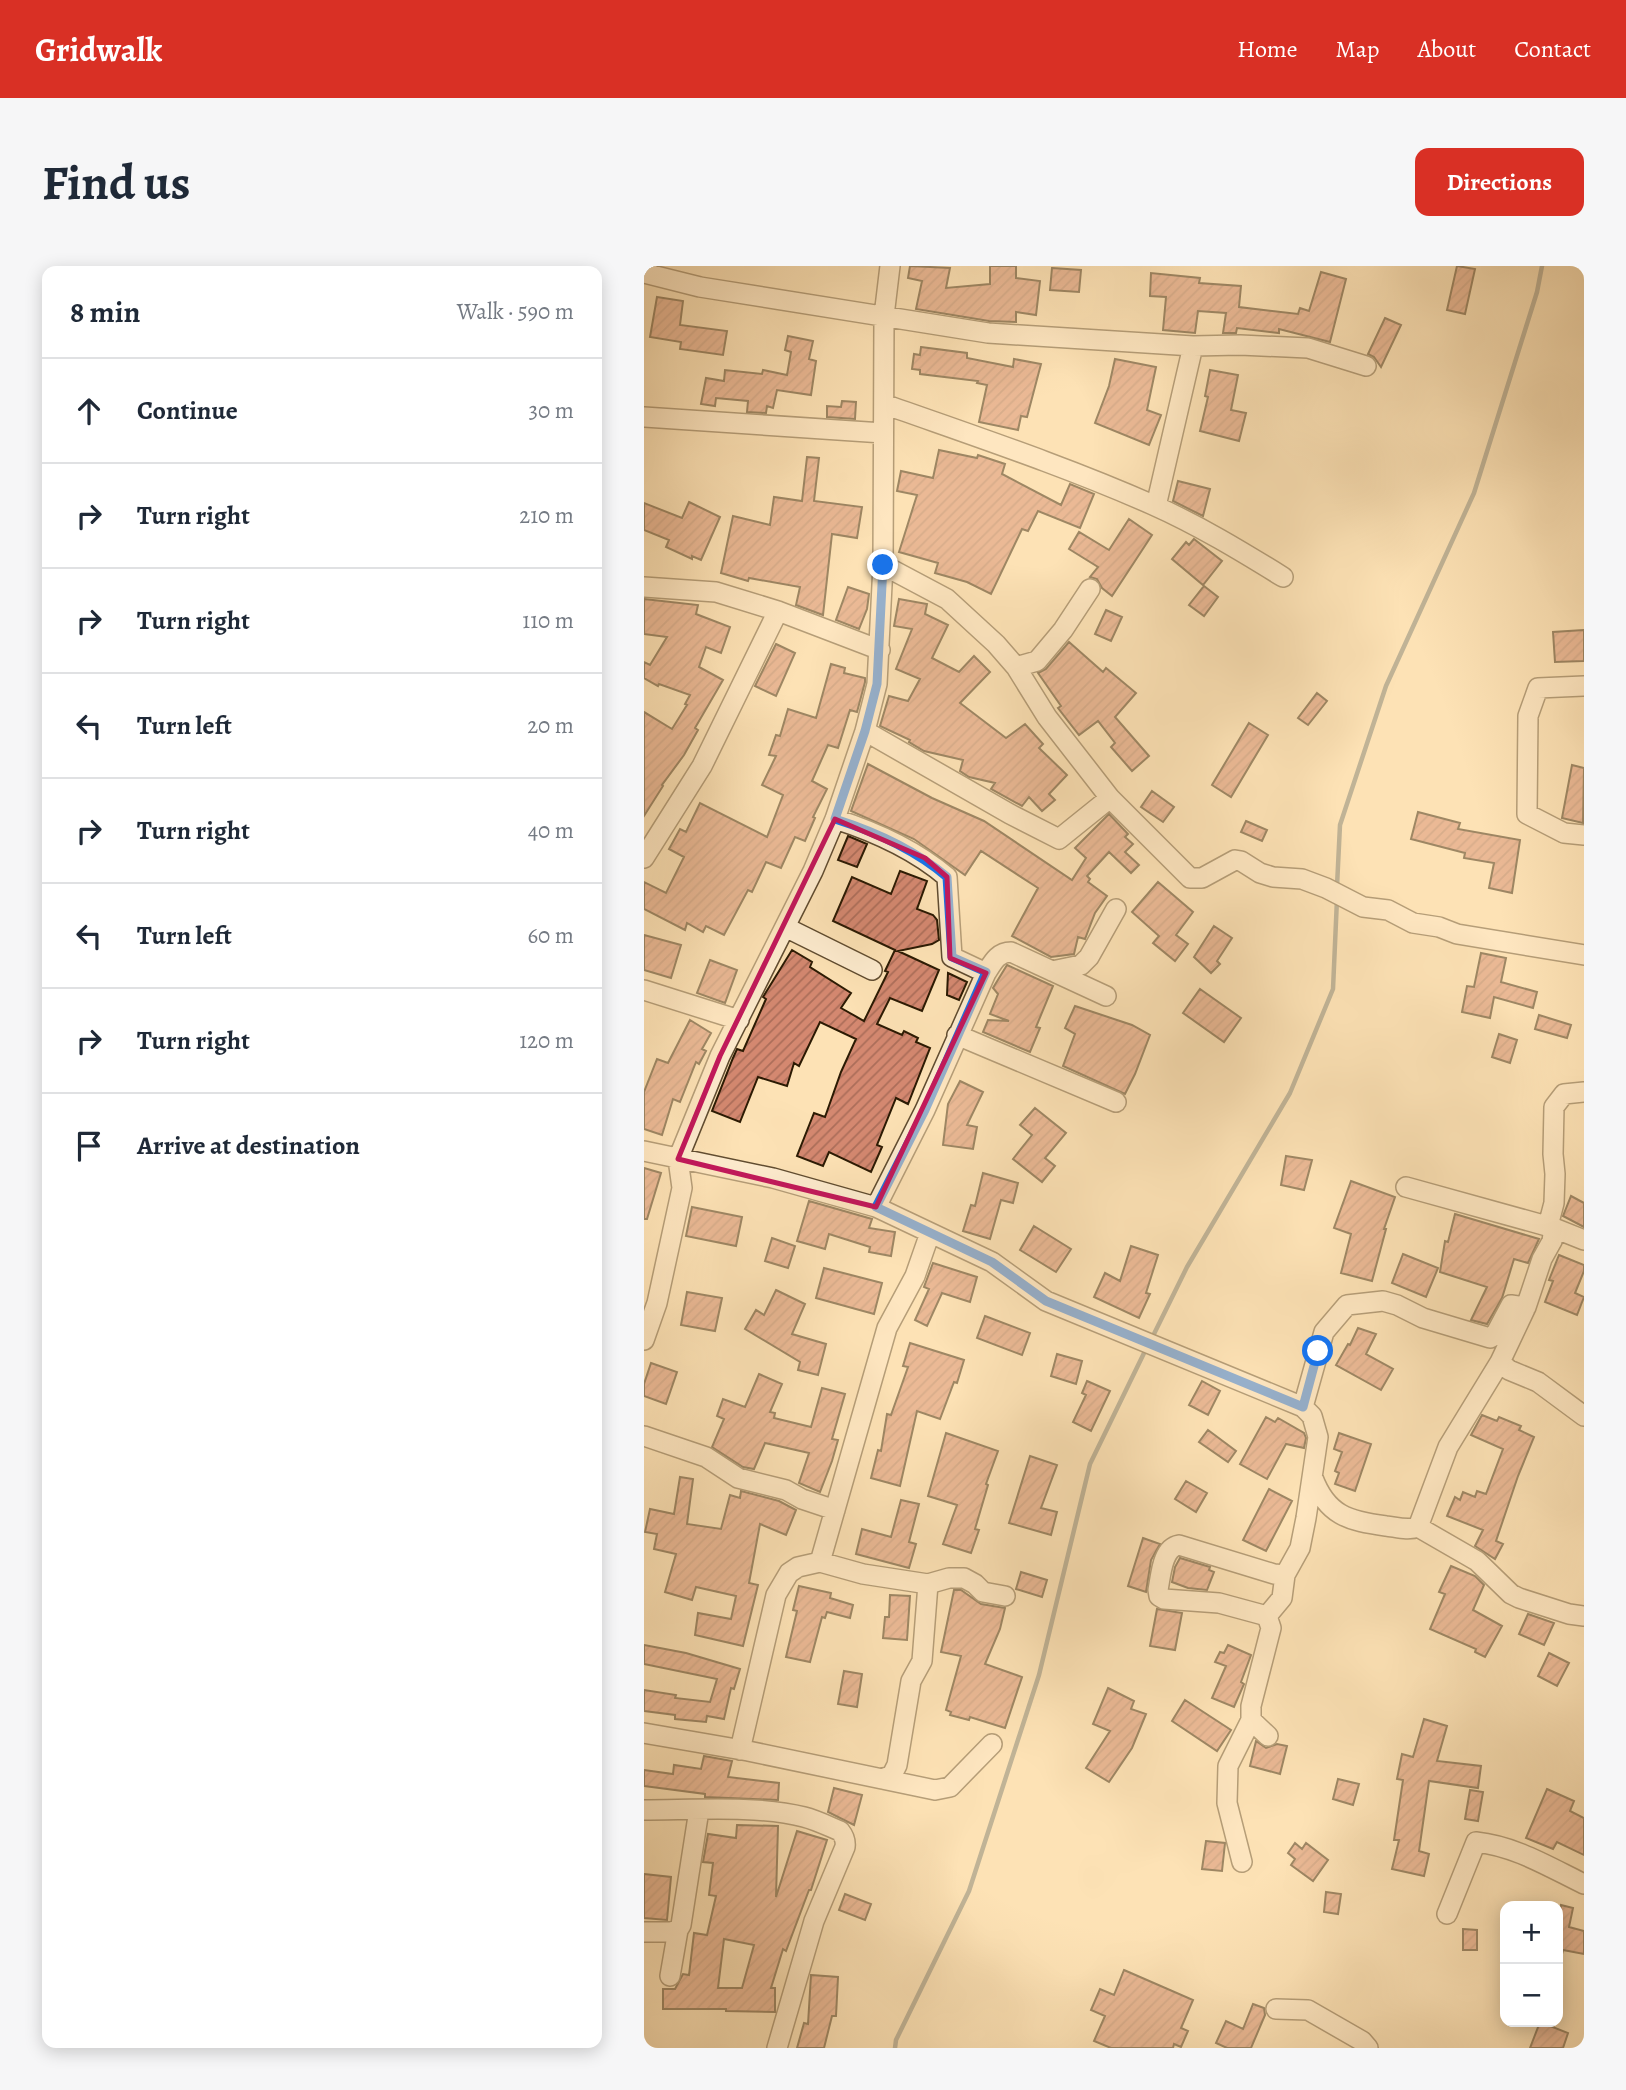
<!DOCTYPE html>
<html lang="en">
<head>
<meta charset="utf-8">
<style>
  body { margin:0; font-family:Alegreya,serif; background:#f6f6f7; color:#1f2937 }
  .controls { position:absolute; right:21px; bottom:21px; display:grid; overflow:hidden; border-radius:14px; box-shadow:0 4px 18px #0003 }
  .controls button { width:63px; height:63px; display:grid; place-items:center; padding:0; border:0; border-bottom:2px solid #e0e1e3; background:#fff; color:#1f2937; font:35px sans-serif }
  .stop { position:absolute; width:21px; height:21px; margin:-16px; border:5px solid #1a73e8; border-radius:50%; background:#fff }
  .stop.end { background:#1a73e8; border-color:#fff; box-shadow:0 2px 7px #0008 }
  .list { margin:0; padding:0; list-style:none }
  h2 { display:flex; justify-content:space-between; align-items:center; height:91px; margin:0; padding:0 28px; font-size:30px }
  h2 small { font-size:23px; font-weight:400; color:#747a83 }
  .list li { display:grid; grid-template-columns:46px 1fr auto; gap:21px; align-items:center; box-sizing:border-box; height:105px; padding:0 28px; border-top:2px solid #e0e1e3 }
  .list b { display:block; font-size:26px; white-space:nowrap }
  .list em { font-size:23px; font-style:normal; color:#747a83 }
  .icon { flex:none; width:38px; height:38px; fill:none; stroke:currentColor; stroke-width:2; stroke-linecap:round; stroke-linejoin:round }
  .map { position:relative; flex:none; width:940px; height:1782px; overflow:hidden; border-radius:14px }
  header { display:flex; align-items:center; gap:42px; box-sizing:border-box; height:98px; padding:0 35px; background:#d93025; color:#fff }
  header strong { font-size:33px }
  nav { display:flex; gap:38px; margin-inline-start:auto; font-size:24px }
  .intro { display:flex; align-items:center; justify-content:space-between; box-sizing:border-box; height:168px; padding:0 42px }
  h1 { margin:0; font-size:49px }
  .button { padding:18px 32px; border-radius:14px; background:#d93025; color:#fff; font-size:24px; font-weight:700 }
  main { display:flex; gap:42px; padding:0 42px }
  aside { flex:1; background:#fff; border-radius:14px; box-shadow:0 4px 18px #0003 }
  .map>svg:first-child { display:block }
</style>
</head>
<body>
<header>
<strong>Gridwalk</strong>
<nav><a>Home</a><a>Map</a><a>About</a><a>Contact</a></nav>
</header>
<div class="intro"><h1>Find us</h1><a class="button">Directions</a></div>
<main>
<aside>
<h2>8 min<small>Walk · 590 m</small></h2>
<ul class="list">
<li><svg class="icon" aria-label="ahead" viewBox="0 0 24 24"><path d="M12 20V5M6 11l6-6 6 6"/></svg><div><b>Continue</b></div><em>30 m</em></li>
<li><svg class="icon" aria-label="right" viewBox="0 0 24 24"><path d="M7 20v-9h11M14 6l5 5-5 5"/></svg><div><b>Turn right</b></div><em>210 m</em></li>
<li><svg class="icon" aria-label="right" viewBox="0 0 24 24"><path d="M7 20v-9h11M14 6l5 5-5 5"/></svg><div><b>Turn right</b></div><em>110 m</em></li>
<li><svg class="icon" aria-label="left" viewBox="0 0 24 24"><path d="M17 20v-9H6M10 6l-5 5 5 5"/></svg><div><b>Turn left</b></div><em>20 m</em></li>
<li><svg class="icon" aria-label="right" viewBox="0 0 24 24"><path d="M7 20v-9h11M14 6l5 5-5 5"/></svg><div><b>Turn right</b></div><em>40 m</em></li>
<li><svg class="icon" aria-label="left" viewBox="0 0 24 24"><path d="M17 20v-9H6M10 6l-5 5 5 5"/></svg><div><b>Turn left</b></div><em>60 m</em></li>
<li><svg class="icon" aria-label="right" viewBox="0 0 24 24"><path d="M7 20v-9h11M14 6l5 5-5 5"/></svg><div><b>Turn right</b></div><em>120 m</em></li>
<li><svg class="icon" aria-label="arrive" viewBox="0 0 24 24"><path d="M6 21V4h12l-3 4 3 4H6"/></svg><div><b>Arrive at destination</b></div></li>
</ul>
</aside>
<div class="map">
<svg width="940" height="1782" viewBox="0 0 940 1782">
  <defs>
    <pattern id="building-hatch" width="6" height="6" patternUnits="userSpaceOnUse" patternTransform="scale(1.75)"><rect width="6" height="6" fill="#d48870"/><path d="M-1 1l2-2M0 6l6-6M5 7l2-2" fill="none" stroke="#ac6e5a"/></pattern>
  </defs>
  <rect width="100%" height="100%" fill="#fde2b5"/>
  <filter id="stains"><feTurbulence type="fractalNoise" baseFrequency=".00286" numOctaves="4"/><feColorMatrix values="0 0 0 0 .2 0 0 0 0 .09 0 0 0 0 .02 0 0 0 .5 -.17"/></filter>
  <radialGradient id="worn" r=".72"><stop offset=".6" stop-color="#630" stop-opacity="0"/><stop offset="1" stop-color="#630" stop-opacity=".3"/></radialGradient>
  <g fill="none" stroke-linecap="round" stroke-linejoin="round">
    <!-- stream -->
    <path stroke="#757a71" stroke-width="4.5" d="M693,620L696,559L742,420L830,227L893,26L898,0
      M508,1072L543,1001L646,827L689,723L693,633
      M251,1782L252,1774L325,1625L395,1409L446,1198L502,1083"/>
  </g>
  <!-- building -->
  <path fill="url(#building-hatch)" stroke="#2b1a03" stroke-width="2" fill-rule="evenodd" d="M266,0L306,2L302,22L346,18V0H372V12L396,15L392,49L372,46V56L345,55L272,43L278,15L264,12Z
    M813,0L831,3L821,48L803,44Z
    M408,2L437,4L435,26L406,24Z
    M677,6L702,13L686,76L635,63V67L593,62L592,67H579L582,47L554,45L551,67L519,64L522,31L506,30L507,7L556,12L555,17L597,20L595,41L654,48L656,42L665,45Z
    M13,31L39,35L36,59L83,65L79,89L36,83L37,76L6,71Z
    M741,52L757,59L737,101L730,91L724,88Z
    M144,70L169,75L165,93L172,95L167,129L133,124L129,142L123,140L122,147L103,146L104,135L72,132L71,140L57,138L62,112L80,115L81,104L118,108L119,104L143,109L147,86L141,84Z
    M277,81L323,87V92L369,101L370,93L397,98L383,151L377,150L374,164L335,156L343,119L333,117L334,115L276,108V104L268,103L270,88L276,89Z
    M471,93L512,101L503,144L517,149L505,179L451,157L465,120Z
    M566,104L594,109L587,144L602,147L595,175L556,165L564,131L561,130Z
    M198,135L212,136L211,153L183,151V140L197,141Z
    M295,184L333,192L334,189L361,198L358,208L417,239L426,218L450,228L436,262L394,245L384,265L378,263L347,328L323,316L291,307L294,297L255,286L273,229L253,225L257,205L289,212Z
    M163,191L175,192L170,235L218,241L213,272L188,268L179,349L152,339L156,321L105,312L104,315L77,307L89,250L126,259L130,231L158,235Z
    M534,215L566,223L559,250L529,235Z
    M45,236L76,251L57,294L48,290V293L22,281L25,274L0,264V237L38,252Z
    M485,253L508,269L468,330L458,322L453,313L446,311L454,301L425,283L435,266L465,284Z
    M550,273L578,295L559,319L528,293L542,276L545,279Z
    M560,320L574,331L560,350L545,339Z
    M204,321L225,328L223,343L215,363L192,354Z
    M0,333L54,339L52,348L86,361L77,387L62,381L55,401L79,414L51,462L54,464L40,489L18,519L19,520L0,550V446L28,463L43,439L41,438L46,429L15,418L14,420L0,412V396L6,399L23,371L0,368Z
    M255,333L283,338L281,348L304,359L288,392L315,406L330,390L346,406L316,437L362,472L381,458L399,478L395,482L423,509L405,528L411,534L398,545L385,531L378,540L347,523L351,517L325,511L316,505L319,494L280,485L265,476L266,474L236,460L245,430L264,435L276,413L252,403L268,363L250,360Z
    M462,344L478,351L467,375L451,368Z
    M940,364V395L911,396L909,366Z
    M425,376L459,406L462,402L492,427L471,451L505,490L488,505L467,481L471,477L454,455L435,469L414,442L417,440L394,407L402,403Z
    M132,378L151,387L132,430L111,420Z
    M187,398L201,402L200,407L221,412V416L213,446L206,444L194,482L184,479L168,515L183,523L169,551L171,552L161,575L151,571L137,602L122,596L108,626L104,624L80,669L62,660L59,666L43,657L41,664L0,643V616L22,627L40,591L25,583L36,563L42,566L56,537L123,571L139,529L118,519L132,490L125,489L132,469L136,470L144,443L172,452Z
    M673,427L683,435L664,459L654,452Z
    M605,457L624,469L587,531L568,519Z
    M224,498L288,532L340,555L428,614L442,592L431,582L465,548L484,568L481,571L489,578L481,586L495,599L487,607L465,586L443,610L446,613L444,616L463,630L451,647L441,673L434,671L430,688L407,691L368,670L394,622L337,585L321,609L270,573L207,545Z
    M928,499L940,502L939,557L918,552Z
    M508,525L530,541L519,556L497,541Z
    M774,546L816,557L814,563L876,574L868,627L845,622L850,597L820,592L821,587L767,573Z
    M602,555L623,564L618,575L597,566Z
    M204,570L223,578L213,601L194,594Z
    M256,605L283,615L273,643L289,649L293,654L295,674L288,678L254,685L295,704L278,745L246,732L233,758L258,769L260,765L274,772L272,776L286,782L264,838L252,832L233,879L238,881L227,906L185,886L179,900L153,890L170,847L181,851L197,806L212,773L176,756L155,800L150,797L143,820L114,811L96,856L68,845L89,792L93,783L99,785L122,733L119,731L148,684L168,696L166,701L207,727L197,742L220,755L244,706L241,705L251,684L189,655L208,611L247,628Z
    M514,616L549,646L532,669L544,678L531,695L509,677L515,670L488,646Z
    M570,660L588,672L573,695L576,698L567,707L550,691Z
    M0,669L37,679L27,712L0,704Z
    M837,687L862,692L857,716L893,726L889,742L850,731L846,752L818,746L823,720L830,721Z
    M66,694L93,704L81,737L53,727Z
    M363,699L409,720L392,761L396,762L386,786L339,766L344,754L365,755L346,748L354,728L349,722Z
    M304,707L323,716L315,734L303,729Z
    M556,723L597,752L580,776L539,747Z
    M431,740L488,759L506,769L491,808L481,828L419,800L431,768L421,762Z
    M895,749L927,759L923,772L891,763Z
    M46,754L67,767L58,783L62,785L55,798L52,796L36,836L29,833L18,869L0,863V826L13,793L24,797Z
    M855,768L873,774L866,797L848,791Z
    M316,815L339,826L323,859L333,861L329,883L299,879L304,838Z
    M391,842L422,867L401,892L411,900L398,916L369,893L388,869L376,859Z
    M642,890L668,894L660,924L637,919Z
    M0,902L17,907L3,953H0Z
    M339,907L374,917L369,937L357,934L346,973L319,965L327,939L331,940Z
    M707,915L751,931L740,963H742L728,1015L697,1007L707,968L690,962Z
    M927,930L940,937V961L919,950Z
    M165,935L228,953L225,962L251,966L247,990L225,986L226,981L185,968L181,983L153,975Z
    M48,941L98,951L92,980L42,970Z
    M811,948L895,973L884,997L870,993L858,1032L843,1058L827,1054L843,1021L796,1006L801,975L804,976Z
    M390,960L427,983L412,1006L376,984Z
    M128,972L151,980L144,1002L121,995Z
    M487,980L514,989L502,1027L506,1028L495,1052L450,1031L461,1007L476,1015Z
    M759,988L794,1002L782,1031L748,1017Z
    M915,989L940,999V1005L931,1027L940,1031L933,1049L901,1036L909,1015L905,1014Z
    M289,997L333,1011L326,1036L298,1027L283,1060L271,1054L285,1023L280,1021Z
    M180,1002L238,1017L230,1048L172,1032Z
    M132,1024L161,1038L148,1068L182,1078L174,1109L154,1104L156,1096L101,1063L112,1044L120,1049Z
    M43,1026L78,1032L71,1065L37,1059Z
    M341,1050L386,1067L378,1089L333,1072Z
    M714,1062L732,1068L722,1088L749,1103L737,1124L692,1099L704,1078L706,1079Z
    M266,1077L320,1094L313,1117L310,1116L296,1153L273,1145L256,1220L227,1212L234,1184L237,1185L243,1148L247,1149L264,1101L259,1100Z
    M413,1088L438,1095L432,1118L407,1110Z
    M7,1097L33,1106L22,1138L0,1130V1118Z
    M115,1108L138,1118L126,1146L131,1147L130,1152L167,1161L178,1122L201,1128L188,1173L194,1174L188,1195L176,1226L155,1217L165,1187L121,1177L110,1203L99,1201L68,1181L80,1153L73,1150L79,1133L101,1141Z
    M443,1115L466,1125L447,1165L429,1156L442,1129L438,1127Z
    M558,1115L576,1125L564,1149L545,1139Z
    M838,1149L853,1155L855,1151L877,1160L875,1164L890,1171L874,1210L852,1275L859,1278L851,1293L831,1280L839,1264L803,1250L811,1231L816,1234L819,1226L831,1231L833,1225L842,1228L859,1183L827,1169Z
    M622,1151L631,1156L634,1152L660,1167L662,1172L660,1182L642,1178L623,1213L596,1198Z
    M564,1164L592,1185L584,1196L555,1176Z
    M302,1167L354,1185L342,1218L344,1219L331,1263L335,1264L327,1287L299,1278L313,1239L284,1230Z
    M695,1167L727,1178L711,1225L691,1218L695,1207L691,1205L698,1186L690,1183Z
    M386,1190L413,1199L397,1242L413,1246L407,1269L365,1257Z
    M36,1211L49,1213L43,1258L77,1263L86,1229L96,1232L97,1225L135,1235L152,1244L142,1269L116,1258L105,1317L114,1319L99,1380L51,1369L54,1347L87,1353L92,1330L52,1321L48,1334L21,1326L32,1288L10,1283L13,1268L1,1266L6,1243L30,1248Z
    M542,1215L563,1227L552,1246L531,1233Z
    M625,1223L648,1235L622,1285L599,1274Z
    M257,1234L275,1238L265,1276L272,1278L265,1302L212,1288L218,1263L247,1271Z
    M499,1272L516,1278L507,1294L502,1326L484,1320Z
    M536,1292L566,1301L565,1304L570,1306L563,1324L544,1322L528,1316L531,1301Z
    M807,1300L831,1310L840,1319L829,1344L858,1360L841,1391L831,1386L832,1383L786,1363L801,1328L795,1326Z
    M377,1306L403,1314L398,1331L372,1323Z
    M155,1320L187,1327L186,1332L209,1339L206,1352L183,1346L181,1352L178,1351L166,1396L142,1391L153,1345L149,1344Z
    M310,1324H317L337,1338L361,1342L356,1363L341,1398L378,1411L361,1462L326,1451L325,1454L306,1449L307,1446L302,1444L317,1390L297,1386Z
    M246,1329L266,1330L263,1374L239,1372L241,1351H245Z
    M513,1343L538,1347L531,1384L506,1380Z
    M884,1348L910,1357L900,1379L875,1368Z
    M0,1379L42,1387L96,1403L90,1423L87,1422L80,1453L63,1450L62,1456L31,1453V1449L0,1445V1424L32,1429L31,1432L66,1436L73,1413L0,1398Z
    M584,1379L607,1389L597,1416L600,1418L590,1441L568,1432L582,1400L571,1396L576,1386L580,1387Z
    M905,1387L925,1397L913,1420L894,1410Z
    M200,1405L218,1408L213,1441L194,1438Z
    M464,1422L490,1435L487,1443L502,1448L488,1482L465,1516L442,1502L466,1465L449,1458Z
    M541,1434L587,1464L573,1485L528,1455Z
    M780,1453L803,1460L793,1495L837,1500L834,1522L785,1515L775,1585L785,1588L780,1610L748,1603L755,1574H750L759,1514L753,1513L758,1488L769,1491Z
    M612,1475L622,1482L633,1478L643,1480L636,1508L606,1500Z
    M60,1490L88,1495L84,1511L135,1517L134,1534L61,1531V1528L0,1520V1504L29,1508L30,1499L57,1503Z
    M694,1513L715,1518L709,1539L689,1533Z
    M190,1522L218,1529L210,1559L184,1546Z
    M903,1523L930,1535L926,1545L940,1552V1589L913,1576L909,1583L882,1572Z
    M826,1524L839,1526L834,1555L821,1553Z
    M93,1559L134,1560L132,1631L153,1565L183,1574L167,1624H165L142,1685L139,1683L127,1722H131V1746L82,1745V1743H19V1723H31L39,1708L45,1709L50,1667L63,1669L72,1630L65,1629L69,1597L59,1596L64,1568L92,1572ZM80,1673L110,1679L98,1722H74Z
    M562,1575L581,1577L578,1605L558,1603Z
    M651,1577L658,1583L662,1577L684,1594L669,1615L647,1599L651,1593L644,1587Z
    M0,1608L27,1611L23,1654L0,1652Z
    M682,1626L697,1628L694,1648L680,1646Z
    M201,1628L227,1638L221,1654L195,1644Z
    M917,1639L929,1642L925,1661L940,1665V1688L919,1684L918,1688L914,1687V1644L916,1645Z
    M819,1663L833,1664V1684H819Z
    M480,1704L549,1734L537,1762L544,1765L537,1781L530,1778L529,1782H467L450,1775L461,1750L447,1744L456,1723L470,1729Z
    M167,1709L194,1711L192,1750H188L180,1782H153L160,1757L164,1758Z
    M609,1738L620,1742L621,1749L607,1782H583L572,1777L582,1755L599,1763Z
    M896,1756L924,1767L919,1782H886Z"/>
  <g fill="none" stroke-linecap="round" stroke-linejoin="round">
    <!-- minor casing -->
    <g stroke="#604c30" stroke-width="22">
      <path id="minor" d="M3,0L0,7L56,21L344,67L549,80L596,79L664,82L722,100
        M240,138C330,170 421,200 509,239C554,259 597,285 639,311
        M0,151L239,167
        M512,240L549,80
        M239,299L303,333L352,378L372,401L403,451L466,532L546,612H558L591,594L597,595L616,607L629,611L658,613L682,622L719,641L744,644L769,657L795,661L813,668L940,689
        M0,321L72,326L134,345L236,384
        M372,401L393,395L419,364L446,323
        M940,420L894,422L884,450L883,548L920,567L940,569
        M221,465L366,548L415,573L466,532
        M191,553C232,566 270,583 303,611L308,691L342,707
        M0,592L58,500L134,345
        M141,661L228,704
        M408,705L437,699L445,691L472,643
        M0,724L95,754
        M313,769L472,836
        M0,885L129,912L232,941L348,996L402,1035L659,1141L668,1150L674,1171L662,1252L656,1282L641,1309L638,1332L623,1350
        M762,921L910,962
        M232,941L281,844L342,707C349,696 354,686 367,686L462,730
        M904,960L910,937L911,908L909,888L910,841L920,828L940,826
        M0,1074L13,1037L38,922L34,893L76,790L169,605L191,553L221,465L233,418L239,299L240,50L246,0
        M856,1096L865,1104L894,1116L940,1150
        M659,1141L680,1066L703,1039L739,1035L753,1039L779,1052L846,1072L851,1069L867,1039L882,1041
        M0,1170L62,1191L94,1212L142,1224L158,1233L191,1244
        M669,1212C683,1249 704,1255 742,1260C752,1261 764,1265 774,1261L833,1295L867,1328L875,1332L925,1348L940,1350
        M774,1261L804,1181L856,1096L882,1041L898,993L908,975L910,962L940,974
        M176,1296L243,1062L271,1010L286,967
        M623,1350L575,1337L520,1333L515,1330L514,1324C517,1309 518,1282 535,1279L630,1308L641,1309
        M623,1350L627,1362L607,1440V1454L624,1470
        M0,1467L104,1485L291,1524L306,1521L348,1478
        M96,1484L132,1329L145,1307L154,1301L176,1296L219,1308L284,1318L305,1312H320L331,1318L339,1326L361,1330
        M238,1513L248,1509L253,1499L267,1415L278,1395L284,1318
        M0,1544C48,1544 114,1539 160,1551C172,1554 184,1560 196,1565C200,1570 202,1574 201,1581L170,1655L133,1782
        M598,1596L583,1537L584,1500L607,1454
        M803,1648L832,1576C871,1580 905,1601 940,1618
        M0,1666H27L34,1664L37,1659L55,1544
        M26,1710L34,1664
        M632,1743L664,1744L718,1775L724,1782"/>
    </g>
    <!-- minor -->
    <use href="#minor" stroke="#feeccf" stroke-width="19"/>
  </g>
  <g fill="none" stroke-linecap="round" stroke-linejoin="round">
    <!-- route -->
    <path stroke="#1a73e8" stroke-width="9" d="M239,299L233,418L221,465L191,553C232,566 270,583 303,611L308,691L342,706L281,844L232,941L348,996L402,1035L659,1141L674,1085"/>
  </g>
  <!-- marked area -->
  <path d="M0 0H940V1782H0ZM191,553L281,592L303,611L306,692L342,707L232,941L34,893L76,790Z" fill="#fde2b5" fill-opacity=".55" fill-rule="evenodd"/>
  <path fill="none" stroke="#c2185b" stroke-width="5" stroke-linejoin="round" d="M191,553L281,592L303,611L306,692L342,707L232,941L34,893L76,790Z"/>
  <rect width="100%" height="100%" filter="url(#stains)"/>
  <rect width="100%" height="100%" fill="url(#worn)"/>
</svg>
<div class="controls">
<button>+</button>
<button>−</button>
</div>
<div class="stop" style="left:674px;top:1085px"></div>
<div class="stop end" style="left:239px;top:299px"></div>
</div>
</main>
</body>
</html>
